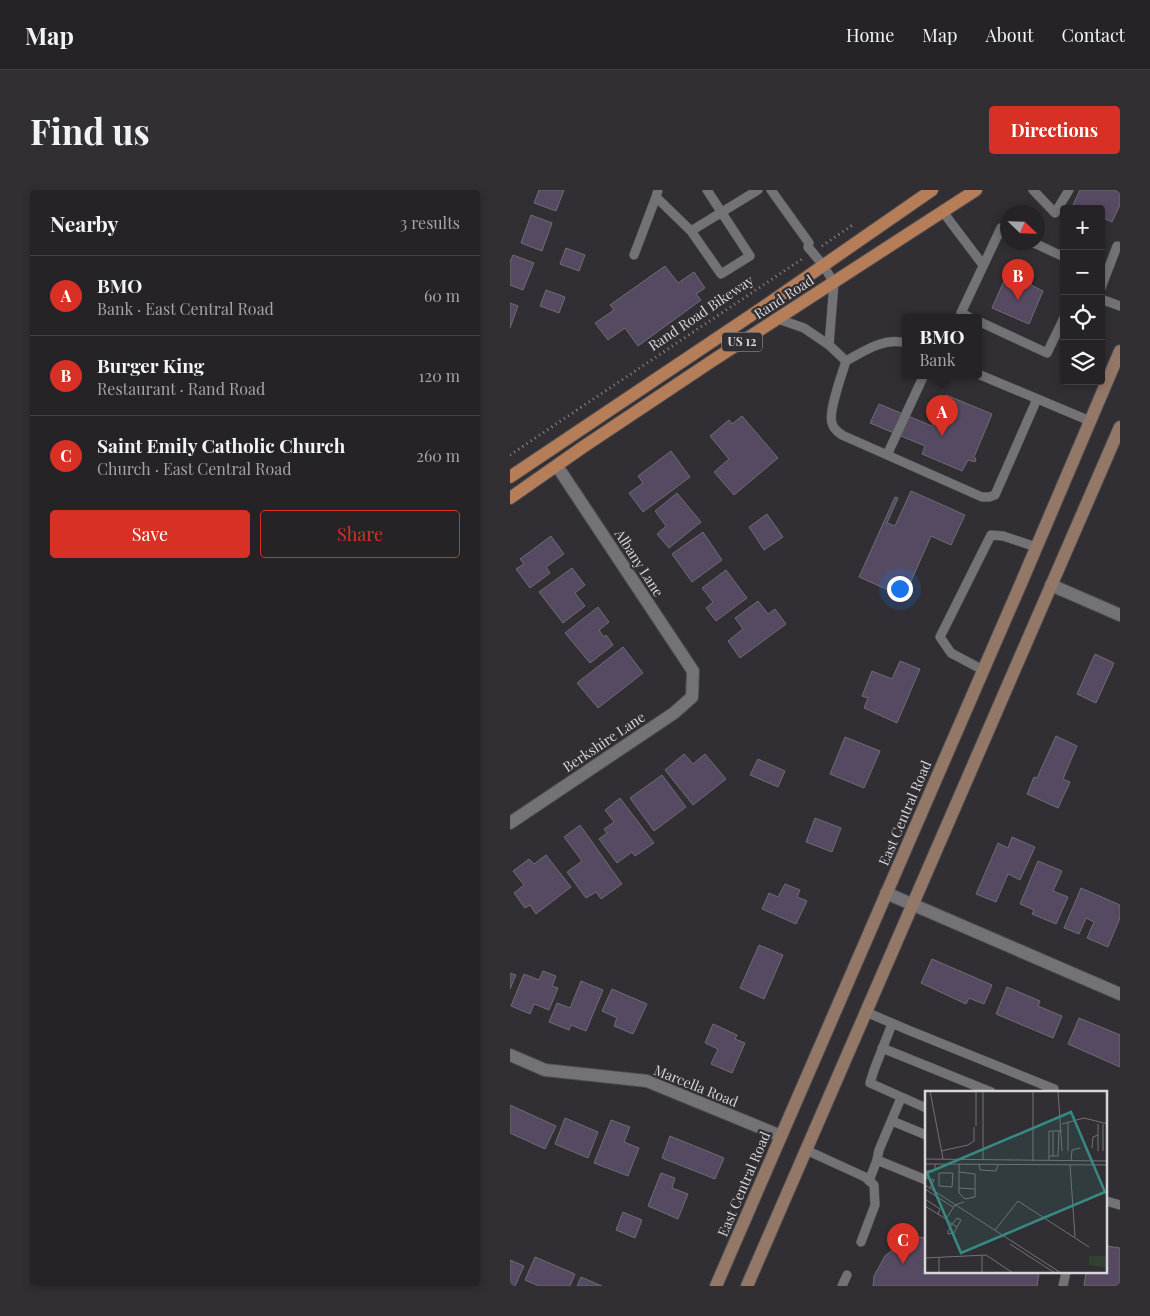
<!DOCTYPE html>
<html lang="en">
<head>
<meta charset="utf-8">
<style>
  body { margin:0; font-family:"Playfair Display",serif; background:#312f32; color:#f1f3f6 }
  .controls { position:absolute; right:15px; top:15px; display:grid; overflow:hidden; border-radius:5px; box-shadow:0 2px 8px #0003 }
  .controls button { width:45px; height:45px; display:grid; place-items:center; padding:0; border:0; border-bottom:1px solid #424043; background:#252326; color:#f1f3f6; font:25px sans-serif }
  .compass { position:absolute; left:490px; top:15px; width:45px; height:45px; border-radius:50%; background:#252326; box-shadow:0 2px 8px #0003; rotate:113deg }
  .you { position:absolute; left:389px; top:398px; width:18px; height:18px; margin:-12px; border:4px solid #fff; border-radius:50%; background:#1a73e8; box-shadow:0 0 0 8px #1a73e833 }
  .badge { display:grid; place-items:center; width:32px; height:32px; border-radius:50%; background:#d93025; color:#fff; font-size:16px; font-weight:700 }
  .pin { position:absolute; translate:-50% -41px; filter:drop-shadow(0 1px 2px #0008) }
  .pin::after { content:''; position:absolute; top:26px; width:18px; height:15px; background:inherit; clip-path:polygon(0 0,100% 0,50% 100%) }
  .popup { position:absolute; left:392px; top:124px; width:80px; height:65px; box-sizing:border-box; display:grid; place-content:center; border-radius:5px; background:#252326; filter:drop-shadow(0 1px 4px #0005); font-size:16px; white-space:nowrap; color:#a3a4a7 }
  .popup b { font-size:19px; color:#f1f3f6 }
  .popup::after { content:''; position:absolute; left:50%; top:100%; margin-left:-10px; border:10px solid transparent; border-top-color:#252326 }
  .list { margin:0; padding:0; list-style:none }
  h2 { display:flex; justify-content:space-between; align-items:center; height:65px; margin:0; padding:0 20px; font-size:21px }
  h2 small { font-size:16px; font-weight:400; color:#a3a4a7 }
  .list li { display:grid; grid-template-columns:32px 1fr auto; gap:15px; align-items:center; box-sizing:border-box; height:80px; padding:0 20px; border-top:1px solid #424043 }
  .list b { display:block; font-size:19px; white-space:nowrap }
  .list p { margin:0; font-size:16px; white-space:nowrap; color:#a3a4a7 }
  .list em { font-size:16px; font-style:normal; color:#a3a4a7 }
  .actions { display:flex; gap:10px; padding:15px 20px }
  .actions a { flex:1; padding:11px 0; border:1px solid #d93025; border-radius:5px; text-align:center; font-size:18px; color:#d93025 }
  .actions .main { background:#d93025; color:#fff }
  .icon { flex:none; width:28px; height:28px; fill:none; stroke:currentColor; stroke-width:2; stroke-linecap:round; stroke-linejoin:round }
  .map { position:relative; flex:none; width:610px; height:1096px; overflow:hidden; border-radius:5px }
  header { display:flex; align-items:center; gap:30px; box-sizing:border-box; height:70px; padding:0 25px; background:#252326; border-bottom:1px solid #424043 }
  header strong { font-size:24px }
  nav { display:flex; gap:28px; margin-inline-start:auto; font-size:18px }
  .intro { display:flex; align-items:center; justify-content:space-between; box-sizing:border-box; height:120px; padding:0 30px }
  h1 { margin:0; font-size:35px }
  .button { padding:12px 22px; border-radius:5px; background:#d93025; color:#fff; font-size:18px; font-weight:700 }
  main { display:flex; gap:30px; padding:0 30px }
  aside { flex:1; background:#252326; border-radius:5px; box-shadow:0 2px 8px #0003 }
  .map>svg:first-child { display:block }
</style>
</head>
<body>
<header>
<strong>Map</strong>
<nav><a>Home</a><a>Map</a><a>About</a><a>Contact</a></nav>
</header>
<div class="intro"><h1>Find us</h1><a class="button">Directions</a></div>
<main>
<aside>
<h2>Nearby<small>3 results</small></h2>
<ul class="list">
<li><span class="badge">A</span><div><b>BMO</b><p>Bank · East Central Road</p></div><em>60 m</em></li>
<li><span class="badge">B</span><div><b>Burger King</b><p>Restaurant · Rand Road</p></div><em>120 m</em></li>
<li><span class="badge">C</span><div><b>Saint Emily Catholic Church</b><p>Church · East Central Road</p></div><em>260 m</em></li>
</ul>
<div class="actions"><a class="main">Save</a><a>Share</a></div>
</aside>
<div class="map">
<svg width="610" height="1096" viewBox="0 0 610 1096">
  <rect width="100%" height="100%" fill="#312f33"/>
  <!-- building -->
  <path fill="#554a62" stroke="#6f6d71" d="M29,0H54L46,21L24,13Z
    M570,0H604L610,3V15L602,32L591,27V19H571L563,15Z
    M21,25L42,33L32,61L11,53Z
    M56,58L75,65L69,81L50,74Z
    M3,65L24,73L13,100L0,95V72Z
    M155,76L168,93L184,82L195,98L186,104L191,110L128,156L115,138L98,150L85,133L104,120L100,115Z
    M497,84L509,90L511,87L522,91L521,95L533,101L519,134L482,118Z
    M36,100L55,107L49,123L30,116Z
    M0,113L8,116L0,138Z
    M436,205L482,224L464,267L466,269L465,272L458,270L452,281L412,264L415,256L360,233L369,214L422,236Z
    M232,226L268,268L224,305L204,282L219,269L200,246L219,230L222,234Z
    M161,261L180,287L133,322L119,303L133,293L128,286Z
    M401,301L455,325L441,355L421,346L394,407L349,387L385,307L388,308L377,333L385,336Z
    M167,303L191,332L159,358L147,344L156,336L145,321Z
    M257,324L273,347L254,360L239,337Z
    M193,342L212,370L182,392L162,364Z
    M41,346L54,364L36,377L40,383L20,398L6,379L14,374L10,369Z
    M62,378L75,395L65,403L75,416L53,433L29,402Z
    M216,380L237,408L206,431L196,418L203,412L192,398Z
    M248,411L258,424L265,419L276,434L230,468L218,451L233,439L225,428Z
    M88,417L99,432L89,440L94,447L96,445L103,455L80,473L55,443Z
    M113,457L133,483L88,518L67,493Z
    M585,464L604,473L586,513L567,504Z
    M390,471L410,479L387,533L354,518L358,508L352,506L362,481L382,489Z
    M546,546L567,556L553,589L560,592L548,618L517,604L524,587L527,588Z
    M335,547L370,561L354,598L320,584Z
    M174,564L183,574L195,564L216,589L183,615L155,580Z
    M248,569L275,581L268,597L240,585Z
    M152,585L176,617L144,641L120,608Z
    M110,608L144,653L125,666L122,662L107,673L89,649L97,643L94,639L104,632L95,620Z
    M305,628L331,638L322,662L296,652Z
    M70,635L112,694L91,709L86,702L76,708L57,682L72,671L54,647Z
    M502,647L525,657L510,690L498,684L486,712L466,704L488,653L498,658Z
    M36,665L61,697L26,724L20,715L15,718L4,703L14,695L3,681L19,669L24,674Z
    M528,671L552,681L543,701L558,707L546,734L522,724L524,720L510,714Z
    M275,694L290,700L287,707L297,711L286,734L252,719L259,703L268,707Z
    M571,698L610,715V728L598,757L577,748L584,732L576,728L569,744L554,738Z
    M249,755L273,765L254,809L230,798Z
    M422,769L482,795L474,814L459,808L456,814L411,793Z
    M33,781L46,786L42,796L48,798L39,820L24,814L20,824L1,816L14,784L29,790Z
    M0,783L6,785L0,799Z
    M71,791L93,800L76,841L61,835L59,840L39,832L47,813L60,818Z
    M497,797L530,811L528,816L552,826L543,848L486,824Z
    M102,799L137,814L123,844L104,836L107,828L92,821Z
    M569,828L610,845V877L558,854Z
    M203,834L227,845L225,849L235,853L222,883L201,874L208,859L195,853Z
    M0,915L46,936L35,959L0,943Z
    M55,928L88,942L78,968L45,954Z
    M101,930L120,937L114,952L129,958L118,986L84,973Z
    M160,946L214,968L205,989L152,968Z
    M151,983L165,988L162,998L178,1004L168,1029L138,1016Z
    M113,1022L132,1030L125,1048L106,1040Z
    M409,1047L416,1048V1082H529L527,1096H363L364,1086L375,1066L391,1053Z
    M596,1056L610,1058V1096H574L576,1082H596Z
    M25,1067L65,1084L60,1096H29L15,1090Z
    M0,1070L14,1076L5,1096H0Z
    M71,1087L92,1096H67Z"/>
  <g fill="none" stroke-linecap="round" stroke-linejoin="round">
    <!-- service casing -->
    <g stroke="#4e4c4f" stroke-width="10">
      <path id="service" d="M148,0L146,7L181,41L248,0
        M261,0L299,53L298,57L313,75L324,93L319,155
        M523,0L545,23L559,0
        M433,22L473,75
        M181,41L211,84L240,66L197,0
        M522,52L554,67
        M124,65L146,7
        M591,98L607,56
        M591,109L610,116
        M459,127L451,123L491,38L498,41
        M268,129L294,138L319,155L336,171
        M468,131L537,163L554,128
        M396,153C374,147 354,161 336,171C332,184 318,222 322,233C323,239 328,242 332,245L472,307H479L485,305L527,209
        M468,184L580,231
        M377,265L414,185
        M473,480L441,463L430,447L481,345L493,346L526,357
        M356,822L398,840L544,899V902
        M382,834L364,880L360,893L416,918
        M372,858L481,902
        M382,931L416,945
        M296,960L355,987L364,995L365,1015L351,1052
        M367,970L416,990
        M359,991L367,970L369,960L391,908
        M596,1011L610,1015
        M332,1096L337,1085
        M553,1096L556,1082"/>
    </g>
    <!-- minor casing -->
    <g stroke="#4e4c4f" stroke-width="14">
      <path id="minor" d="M541,395L610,425
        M0,633L164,523L182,507L183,481L51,282
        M376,703L610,804
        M0,865L35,880L137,891L271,946"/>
    </g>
    <!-- secondary casing -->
    <g stroke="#4e4c4f" stroke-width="14">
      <path id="secondary" d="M206,1096L512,391L610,161
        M237,1096L610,237"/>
    </g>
    <!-- primary casing -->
    <g stroke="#4e4c4f" stroke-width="14">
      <path id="primary" d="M0,287L252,118L422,0
        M0,308L73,257L202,171L466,0"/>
    </g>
    <!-- path -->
    <path stroke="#8b898c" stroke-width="3" stroke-dasharray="1 4" stroke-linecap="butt" d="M312,56L344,34
      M0,265L292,69"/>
    <!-- service -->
    <use href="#service" stroke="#737276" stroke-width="9"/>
    <!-- minor -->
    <use href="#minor" stroke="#737276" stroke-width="12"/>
    <!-- secondary -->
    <use href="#secondary" stroke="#947867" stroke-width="12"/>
    <!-- primary -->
    <use href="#primary" stroke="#b57e59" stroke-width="12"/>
  </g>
  <g text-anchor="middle" stroke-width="4.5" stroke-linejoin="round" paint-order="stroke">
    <!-- shield labels -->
    <rect fill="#312f33" stroke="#a5a4a6" stroke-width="1" x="212" y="142.5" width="40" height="19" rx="4"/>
    <g font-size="12" font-weight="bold" fill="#d7d6d8">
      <text x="232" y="156">US 12</text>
    </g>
    <!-- street labels -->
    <g font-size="14" fill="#d7d6d8" stroke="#312f33">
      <text transform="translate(274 107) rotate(-33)" y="5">Rand Road</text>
      <text transform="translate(191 123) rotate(-34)" y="5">Rand Road Bikeway</text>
      <text transform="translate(129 373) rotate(57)" y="5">Albany Lane</text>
      <text transform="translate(94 552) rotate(-34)" y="5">Berkshire Lane</text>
      <text transform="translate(395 623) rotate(-67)" y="5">East Central Road</text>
      <text transform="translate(186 896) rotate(22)" y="5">Marcella Road</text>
      <text transform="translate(234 994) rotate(-67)" y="5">East Central Road</text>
    </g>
  </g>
  <!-- overview -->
  <g transform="translate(415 901)">
    <rect width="182" height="182" fill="#312f33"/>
    <path d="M164,165H182V177L164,174Z" fill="#324132"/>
    <path fill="none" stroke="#737275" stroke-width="1" d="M5,0L18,68M133,0L137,60M146,0H165M143,31V60M137,33L159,27L183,33M51,35V0M128,40V65M167,57L168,46L173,44M16,60L43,54L49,50V36M173,60V33M178,60V33M124,65H133L134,40M0,68L183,70M58,69V0M124,69V40H137M108,70V0M146,70L147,59L155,57M0,73L183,74M34,73V102L40,108M54,73L55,79L71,80L73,74M145,74L150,146M34,81L50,83V106L40,108M14,82H28L27,96L14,95ZM0,94L136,182M5,97L9,89L1,87V80L10,79V73M34,97L50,98M0,98L28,116M0,108L15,118L13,123M0,115L21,128L30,114L39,111M21,128L27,133L32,136L29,142L23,143V140L27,133L32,127L36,129L32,136M70,139L93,110L164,156M85,153L130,182M14,166V182M0,167L61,164L88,182M57,182V164"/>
    <path fill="#378983" fill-opacity="0.15" stroke="#378983" stroke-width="2.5" d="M146,21L180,101L36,162L2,82Z"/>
    <rect width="182" height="182" fill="none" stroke="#d7d6d8" stroke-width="2.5"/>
  </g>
</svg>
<div class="controls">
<button>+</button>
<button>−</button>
<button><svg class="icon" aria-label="locate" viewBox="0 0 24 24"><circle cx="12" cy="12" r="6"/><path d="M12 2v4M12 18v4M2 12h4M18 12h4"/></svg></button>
<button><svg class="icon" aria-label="layers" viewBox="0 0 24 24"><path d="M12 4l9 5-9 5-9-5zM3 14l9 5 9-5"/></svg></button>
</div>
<svg class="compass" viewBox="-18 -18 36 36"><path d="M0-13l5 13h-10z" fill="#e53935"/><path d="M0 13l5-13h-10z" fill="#a3a4a7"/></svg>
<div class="you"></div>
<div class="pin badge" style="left:432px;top:246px">A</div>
<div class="popup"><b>BMO</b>Bank</div>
<div class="pin badge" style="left:508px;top:110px">B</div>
<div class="pin badge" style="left:393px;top:1074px">C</div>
</div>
</main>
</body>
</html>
